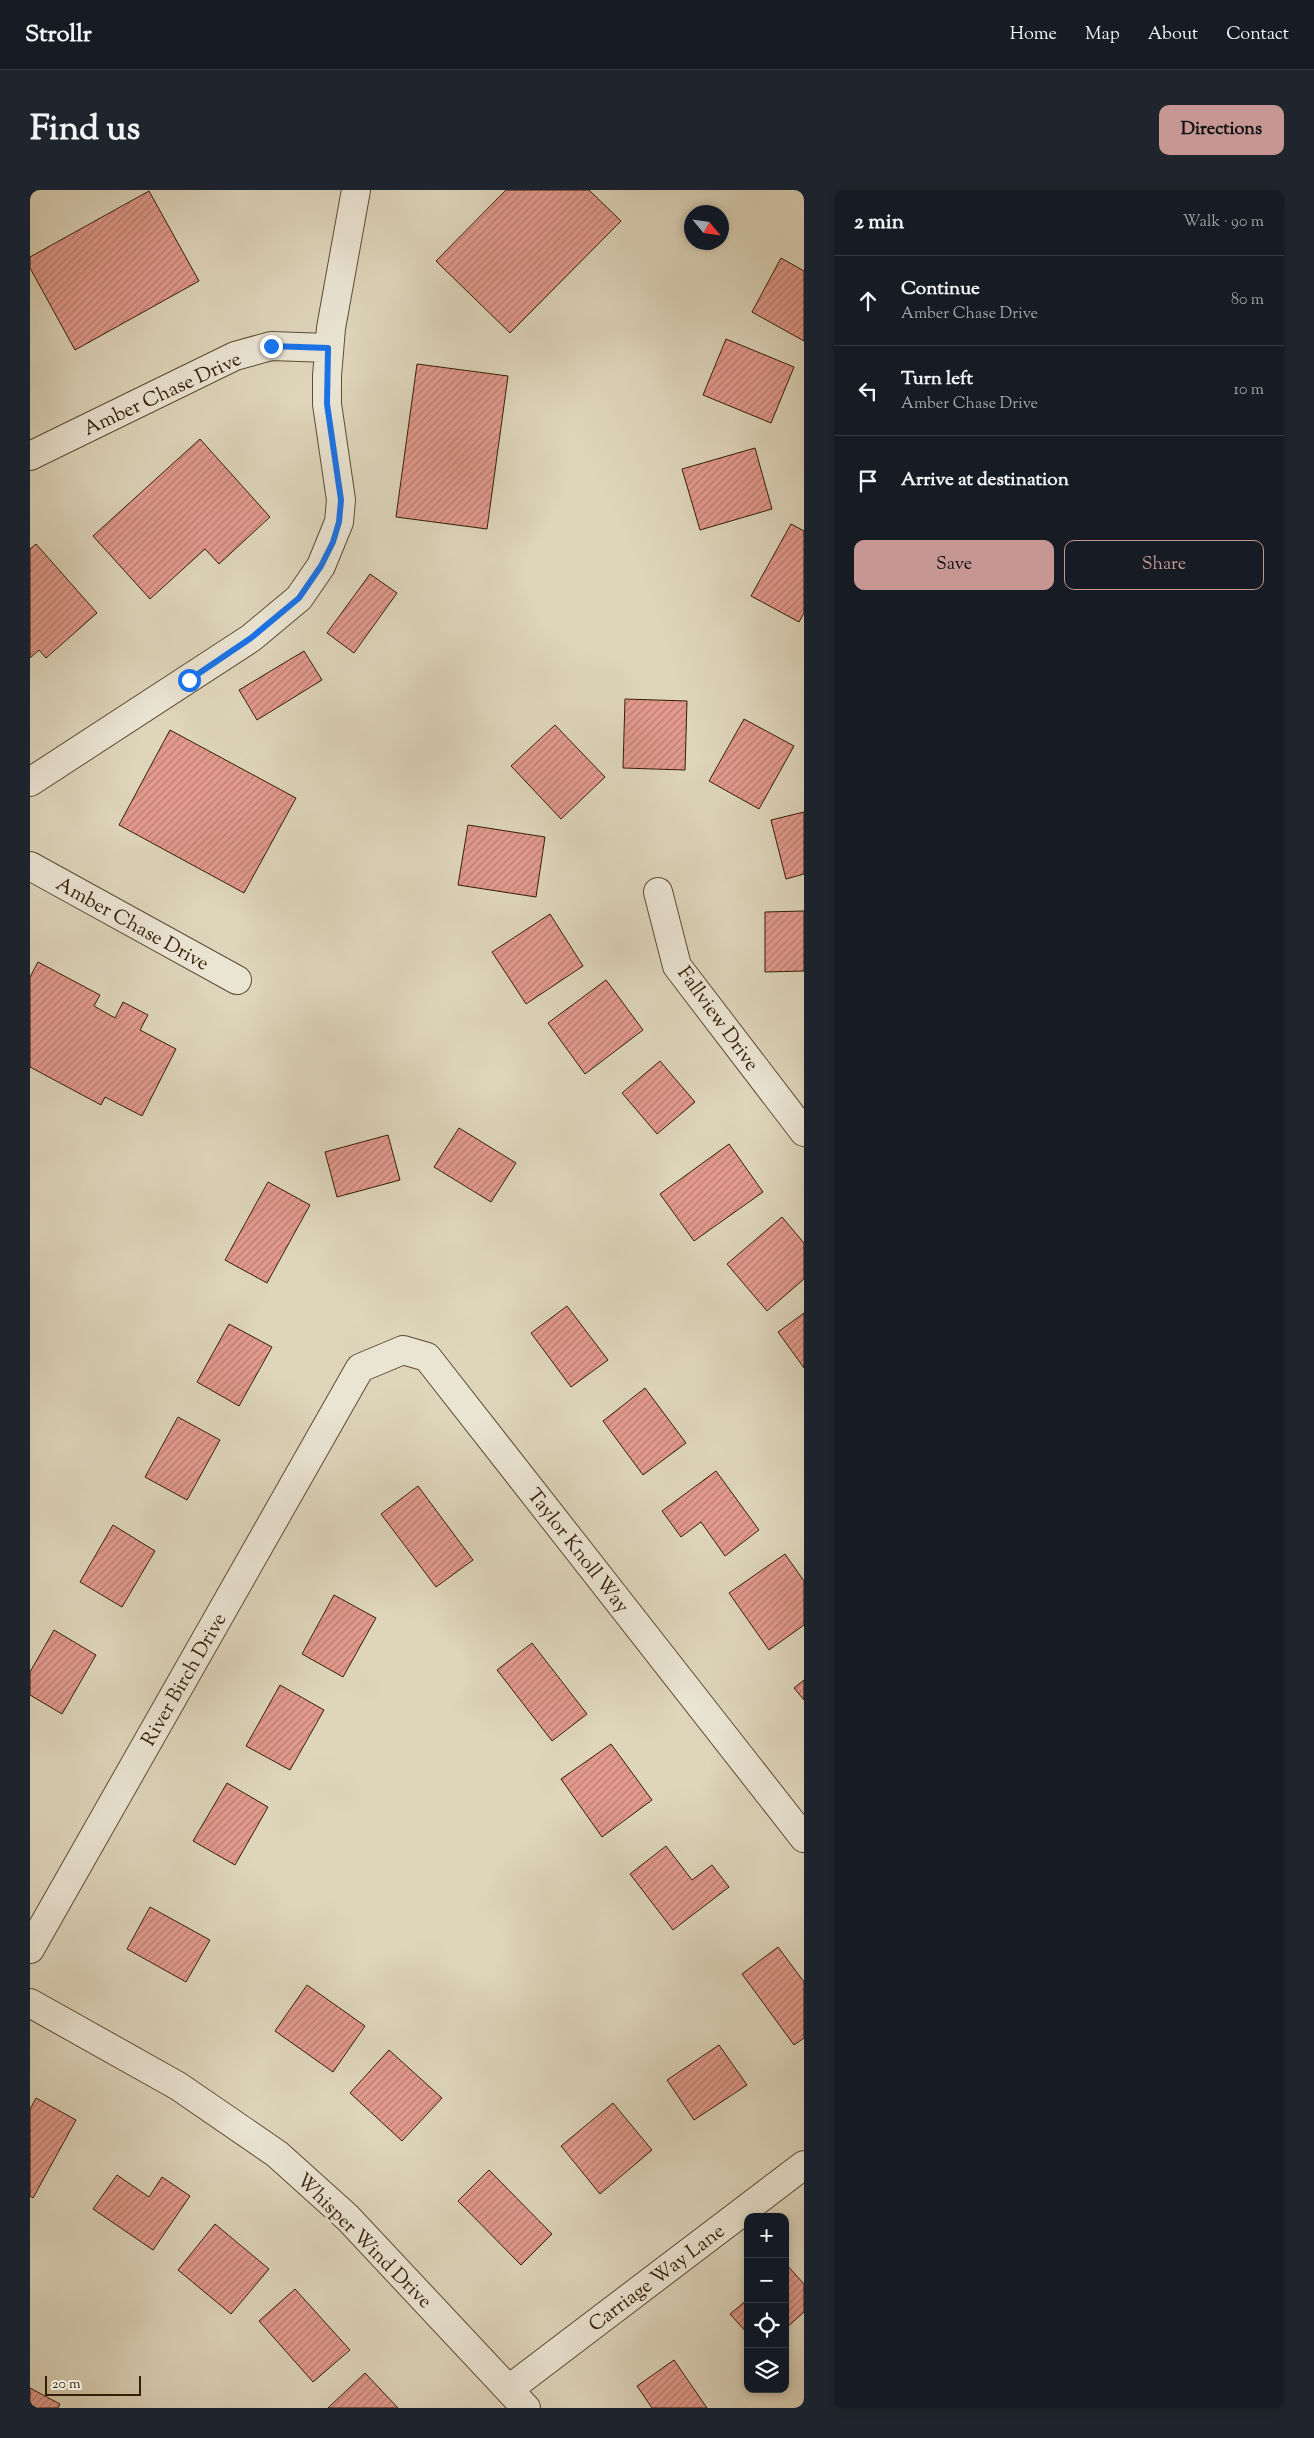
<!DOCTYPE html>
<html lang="en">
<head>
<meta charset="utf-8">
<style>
  body { margin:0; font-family:"Sorts Mill Goudy",serif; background:#20242c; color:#f1f3f6 }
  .controls { position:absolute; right:15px; bottom:15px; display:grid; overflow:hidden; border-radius:10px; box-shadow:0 2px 8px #0003 }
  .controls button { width:45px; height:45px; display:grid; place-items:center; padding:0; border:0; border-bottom:1px solid #363941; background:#171b24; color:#f1f3f6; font:25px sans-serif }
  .compass { position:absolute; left:654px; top:15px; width:45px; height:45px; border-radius:50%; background:#171b24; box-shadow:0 2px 8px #0003; rotate:119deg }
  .scale { position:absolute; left:15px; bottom:12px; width:96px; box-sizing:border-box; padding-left:5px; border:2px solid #341e06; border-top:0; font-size:14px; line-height:18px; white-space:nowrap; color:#341e06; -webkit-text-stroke:4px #eae4d3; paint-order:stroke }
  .stop { position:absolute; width:15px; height:15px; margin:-11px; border:4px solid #1a73e8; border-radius:50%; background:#fff }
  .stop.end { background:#1a73e8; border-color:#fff; box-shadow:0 1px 5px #0008 }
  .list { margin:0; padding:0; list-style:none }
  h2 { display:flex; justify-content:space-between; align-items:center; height:65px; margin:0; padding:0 20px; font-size:21px }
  h2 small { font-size:16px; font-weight:400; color:#9ea1a6 }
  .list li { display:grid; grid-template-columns:32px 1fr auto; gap:15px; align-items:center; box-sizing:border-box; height:90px; padding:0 20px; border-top:1px solid #363941 }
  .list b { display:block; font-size:19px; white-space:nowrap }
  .list p { margin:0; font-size:16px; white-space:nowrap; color:#9ea1a6 }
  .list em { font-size:16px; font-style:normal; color:#9ea1a6 }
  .actions { display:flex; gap:10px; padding:15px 20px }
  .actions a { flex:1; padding:11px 0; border:1px solid #c59692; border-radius:10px; text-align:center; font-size:18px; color:#c59692 }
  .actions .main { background:#c59692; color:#111 }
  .icon { flex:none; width:28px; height:28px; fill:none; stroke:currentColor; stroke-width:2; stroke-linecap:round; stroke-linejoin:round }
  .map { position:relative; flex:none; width:774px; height:2218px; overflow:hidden; border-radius:10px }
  header { display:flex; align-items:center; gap:30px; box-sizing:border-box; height:70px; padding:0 25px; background:#171b24; border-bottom:1px solid #363941 }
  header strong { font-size:24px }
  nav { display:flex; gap:28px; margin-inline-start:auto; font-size:18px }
  .intro { display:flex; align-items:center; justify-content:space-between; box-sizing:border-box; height:120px; padding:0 30px }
  h1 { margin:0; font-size:35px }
  .button { padding:12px 22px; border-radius:10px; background:#c59692; color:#111; font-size:18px; font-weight:700 }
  main { display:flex; gap:30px; padding:0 30px }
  aside { flex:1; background:#171b24; border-radius:10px; box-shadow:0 2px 8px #0003 }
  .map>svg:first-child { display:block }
</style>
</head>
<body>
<header>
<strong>Strollr</strong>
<nav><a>Home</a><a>Map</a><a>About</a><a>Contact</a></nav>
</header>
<div class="intro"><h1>Find us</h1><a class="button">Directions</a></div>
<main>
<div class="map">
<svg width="774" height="2218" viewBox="0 0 774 2218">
  <defs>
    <pattern id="building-hatch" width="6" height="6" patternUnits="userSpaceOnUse" patternTransform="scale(1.25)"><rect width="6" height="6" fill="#e29a8d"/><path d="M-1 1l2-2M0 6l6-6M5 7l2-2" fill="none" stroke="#b87d71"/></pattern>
  </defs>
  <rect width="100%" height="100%" fill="#ded5bb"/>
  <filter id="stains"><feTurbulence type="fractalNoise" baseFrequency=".004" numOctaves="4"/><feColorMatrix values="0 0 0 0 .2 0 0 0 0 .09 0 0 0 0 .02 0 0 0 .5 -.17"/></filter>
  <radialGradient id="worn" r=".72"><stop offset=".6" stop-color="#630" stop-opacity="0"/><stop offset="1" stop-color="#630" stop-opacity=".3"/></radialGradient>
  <!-- building -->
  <path fill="url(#building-hatch)" stroke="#341e06" d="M476,0H559L591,31L480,143L406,71Z
    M119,1L169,91L45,160L0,78V67Z
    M751,68L774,81V151L722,122Z
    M696,149L764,177L741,233L673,205Z
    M387,174L478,186L457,339L366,327Z
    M170,249L240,327L189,374L175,359L120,409L63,346Z
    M725,258L742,319L670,340L652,279Z
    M761,334L774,341V423L769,432L721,406Z
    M6,354L67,423L16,468L9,460L0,468V359Z
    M340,384L367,403L324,463L297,443Z
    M274,461L292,490L227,530L209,500Z
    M595,509L657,511L655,580L593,578Z
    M714,529L764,556L729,619L679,591Z
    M525,535L575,587L531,629L481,576Z
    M140,540L266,608L214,703L89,635Z
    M774,622V684L756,689L741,630Z
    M438,635L515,647L506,707L428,695Z
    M774,721V781L735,782V722Z
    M520,724L553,776L496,814L462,762Z
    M8,772L70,805L64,816L85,828L93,812L118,825L110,840L146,859L112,926L75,907L71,915L0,877V787Z
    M576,790L613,840L555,884L518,833Z
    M630,871L665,912L627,944L592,903Z
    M429,938L486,973L461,1012L404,977Z
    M358,945L370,990L307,1007L295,962Z
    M699,954L733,1002L664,1051L630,1004Z
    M238,992L280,1015L237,1093L195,1070Z
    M752,1027L774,1053V1089L737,1121L697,1074Z
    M537,1116L578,1170L541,1197L501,1143Z
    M774,1123V1178L748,1142Z
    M199,1134L242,1157L209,1216L167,1192Z
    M615,1198L656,1253L613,1285L573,1231Z
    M148,1227L190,1250L157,1310L115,1287Z
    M686,1281L729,1340L695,1366L671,1332L651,1347L632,1321Z
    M388,1296L443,1370L406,1397L351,1324Z
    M83,1335L125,1361L92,1417L50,1392Z
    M755,1364L774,1391V1435L739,1460L699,1403Z
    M304,1405L346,1428L313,1487L272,1464Z
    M24,1440L66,1465L32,1524L0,1505V1482Z
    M502,1453L557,1524L522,1551L467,1480Z
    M774,1490V1510L764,1498Z
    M250,1495L294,1520L260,1580L216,1556Z
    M581,1554L622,1610L572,1647L531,1589Z
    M197,1593L238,1617L205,1675L163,1651Z
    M636,1656L662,1690L682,1675L699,1697L643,1740L600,1684Z
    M120,1717L180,1750L156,1792L97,1759Z
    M748,1757L774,1792V1848L764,1855L712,1784Z
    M277,1795L335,1836L303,1882L245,1841Z
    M689,1855L717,1895L664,1930L637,1890Z
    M359,1860L412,1908L372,1951L320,1903Z
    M6,1908L46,1930L3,2008L0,2006V1919Z
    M583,1913L622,1960L570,2004L531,1956Z
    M459,1980L522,2044L491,2075L428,2011Z
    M87,1985L119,2007L132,1987L160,2006L123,2060L63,2019Z
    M185,2034L239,2079L201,2124L148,2080Z
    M756,2074L774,2094V2122L755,2139Z
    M265,2099L320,2160L283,2192L229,2131Z
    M718,2109V2144L700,2124Z
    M644,2170L677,2218H622L607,2196Z
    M335,2183L368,2218H298Z
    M0,2198L30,2214L28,2218H0Z"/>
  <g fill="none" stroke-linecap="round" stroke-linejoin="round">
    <!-- minor casing -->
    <g stroke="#5e4c33" stroke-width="30">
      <path id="minor" d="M0,266L205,166L241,156L298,158
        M0,592L221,448L269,408L291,376L309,332L311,310L297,214V186L301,138L326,0
        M0,676L207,790
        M628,702L647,776L774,942
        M0,1759L330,1178L373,1160L397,1167L774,1648
        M0,1813L148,1896L247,1964L318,2028L496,2218
        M479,2199L774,1975"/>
    </g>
    <!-- minor -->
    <use href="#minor" stroke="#eae4d3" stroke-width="28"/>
  </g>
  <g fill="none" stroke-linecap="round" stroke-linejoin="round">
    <!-- route -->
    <path stroke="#1a73e8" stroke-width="6" d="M159,490L221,448L269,408L291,376L303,352L309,332L311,310L297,214L298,158L241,156"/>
  </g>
  <g text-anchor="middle" stroke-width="4" stroke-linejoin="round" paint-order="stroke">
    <!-- street labels -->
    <g font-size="20" fill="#341e06" stroke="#eae4d3">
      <text transform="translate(132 203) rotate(-25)" y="7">Amber Chase Drive</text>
      <text transform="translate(103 733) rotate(29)" y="7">Amber Chase Drive</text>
      <text transform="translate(689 828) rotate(54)" y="7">Fallview Drive</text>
      <text transform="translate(549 1360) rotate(52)" y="7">Taylor Knoll Way</text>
      <text transform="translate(153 1489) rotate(-60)" y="7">River Birch Drive</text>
      <text transform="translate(335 2050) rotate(45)" y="7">Whisper Wind Drive</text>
      <text transform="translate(626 2087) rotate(-37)" y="7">Carriage Way Lane</text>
    </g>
  </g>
  <rect width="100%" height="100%" filter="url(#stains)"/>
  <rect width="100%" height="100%" fill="url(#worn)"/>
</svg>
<div class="controls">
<button>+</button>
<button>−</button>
<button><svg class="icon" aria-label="locate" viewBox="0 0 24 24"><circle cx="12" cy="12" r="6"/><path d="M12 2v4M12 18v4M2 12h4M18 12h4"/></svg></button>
<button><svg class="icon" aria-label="layers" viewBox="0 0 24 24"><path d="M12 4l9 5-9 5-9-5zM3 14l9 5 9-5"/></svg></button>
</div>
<svg class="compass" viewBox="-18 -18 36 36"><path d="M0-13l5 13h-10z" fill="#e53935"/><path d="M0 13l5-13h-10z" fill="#9ea1a6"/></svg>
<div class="scale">20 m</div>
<div class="stop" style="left:159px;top:490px"></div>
<div class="stop end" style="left:241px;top:156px"></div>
</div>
<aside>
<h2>2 min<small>Walk · 90 m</small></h2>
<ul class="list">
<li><svg class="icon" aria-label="ahead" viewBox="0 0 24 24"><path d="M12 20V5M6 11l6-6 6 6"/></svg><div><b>Continue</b><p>Amber Chase Drive</p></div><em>80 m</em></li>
<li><svg class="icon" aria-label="left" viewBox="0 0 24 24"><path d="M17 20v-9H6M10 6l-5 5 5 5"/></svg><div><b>Turn left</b><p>Amber Chase Drive</p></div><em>10 m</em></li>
<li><svg class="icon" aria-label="arrive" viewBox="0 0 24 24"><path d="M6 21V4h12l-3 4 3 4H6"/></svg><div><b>Arrive at destination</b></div></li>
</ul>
<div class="actions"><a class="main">Save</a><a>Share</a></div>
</aside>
</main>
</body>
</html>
